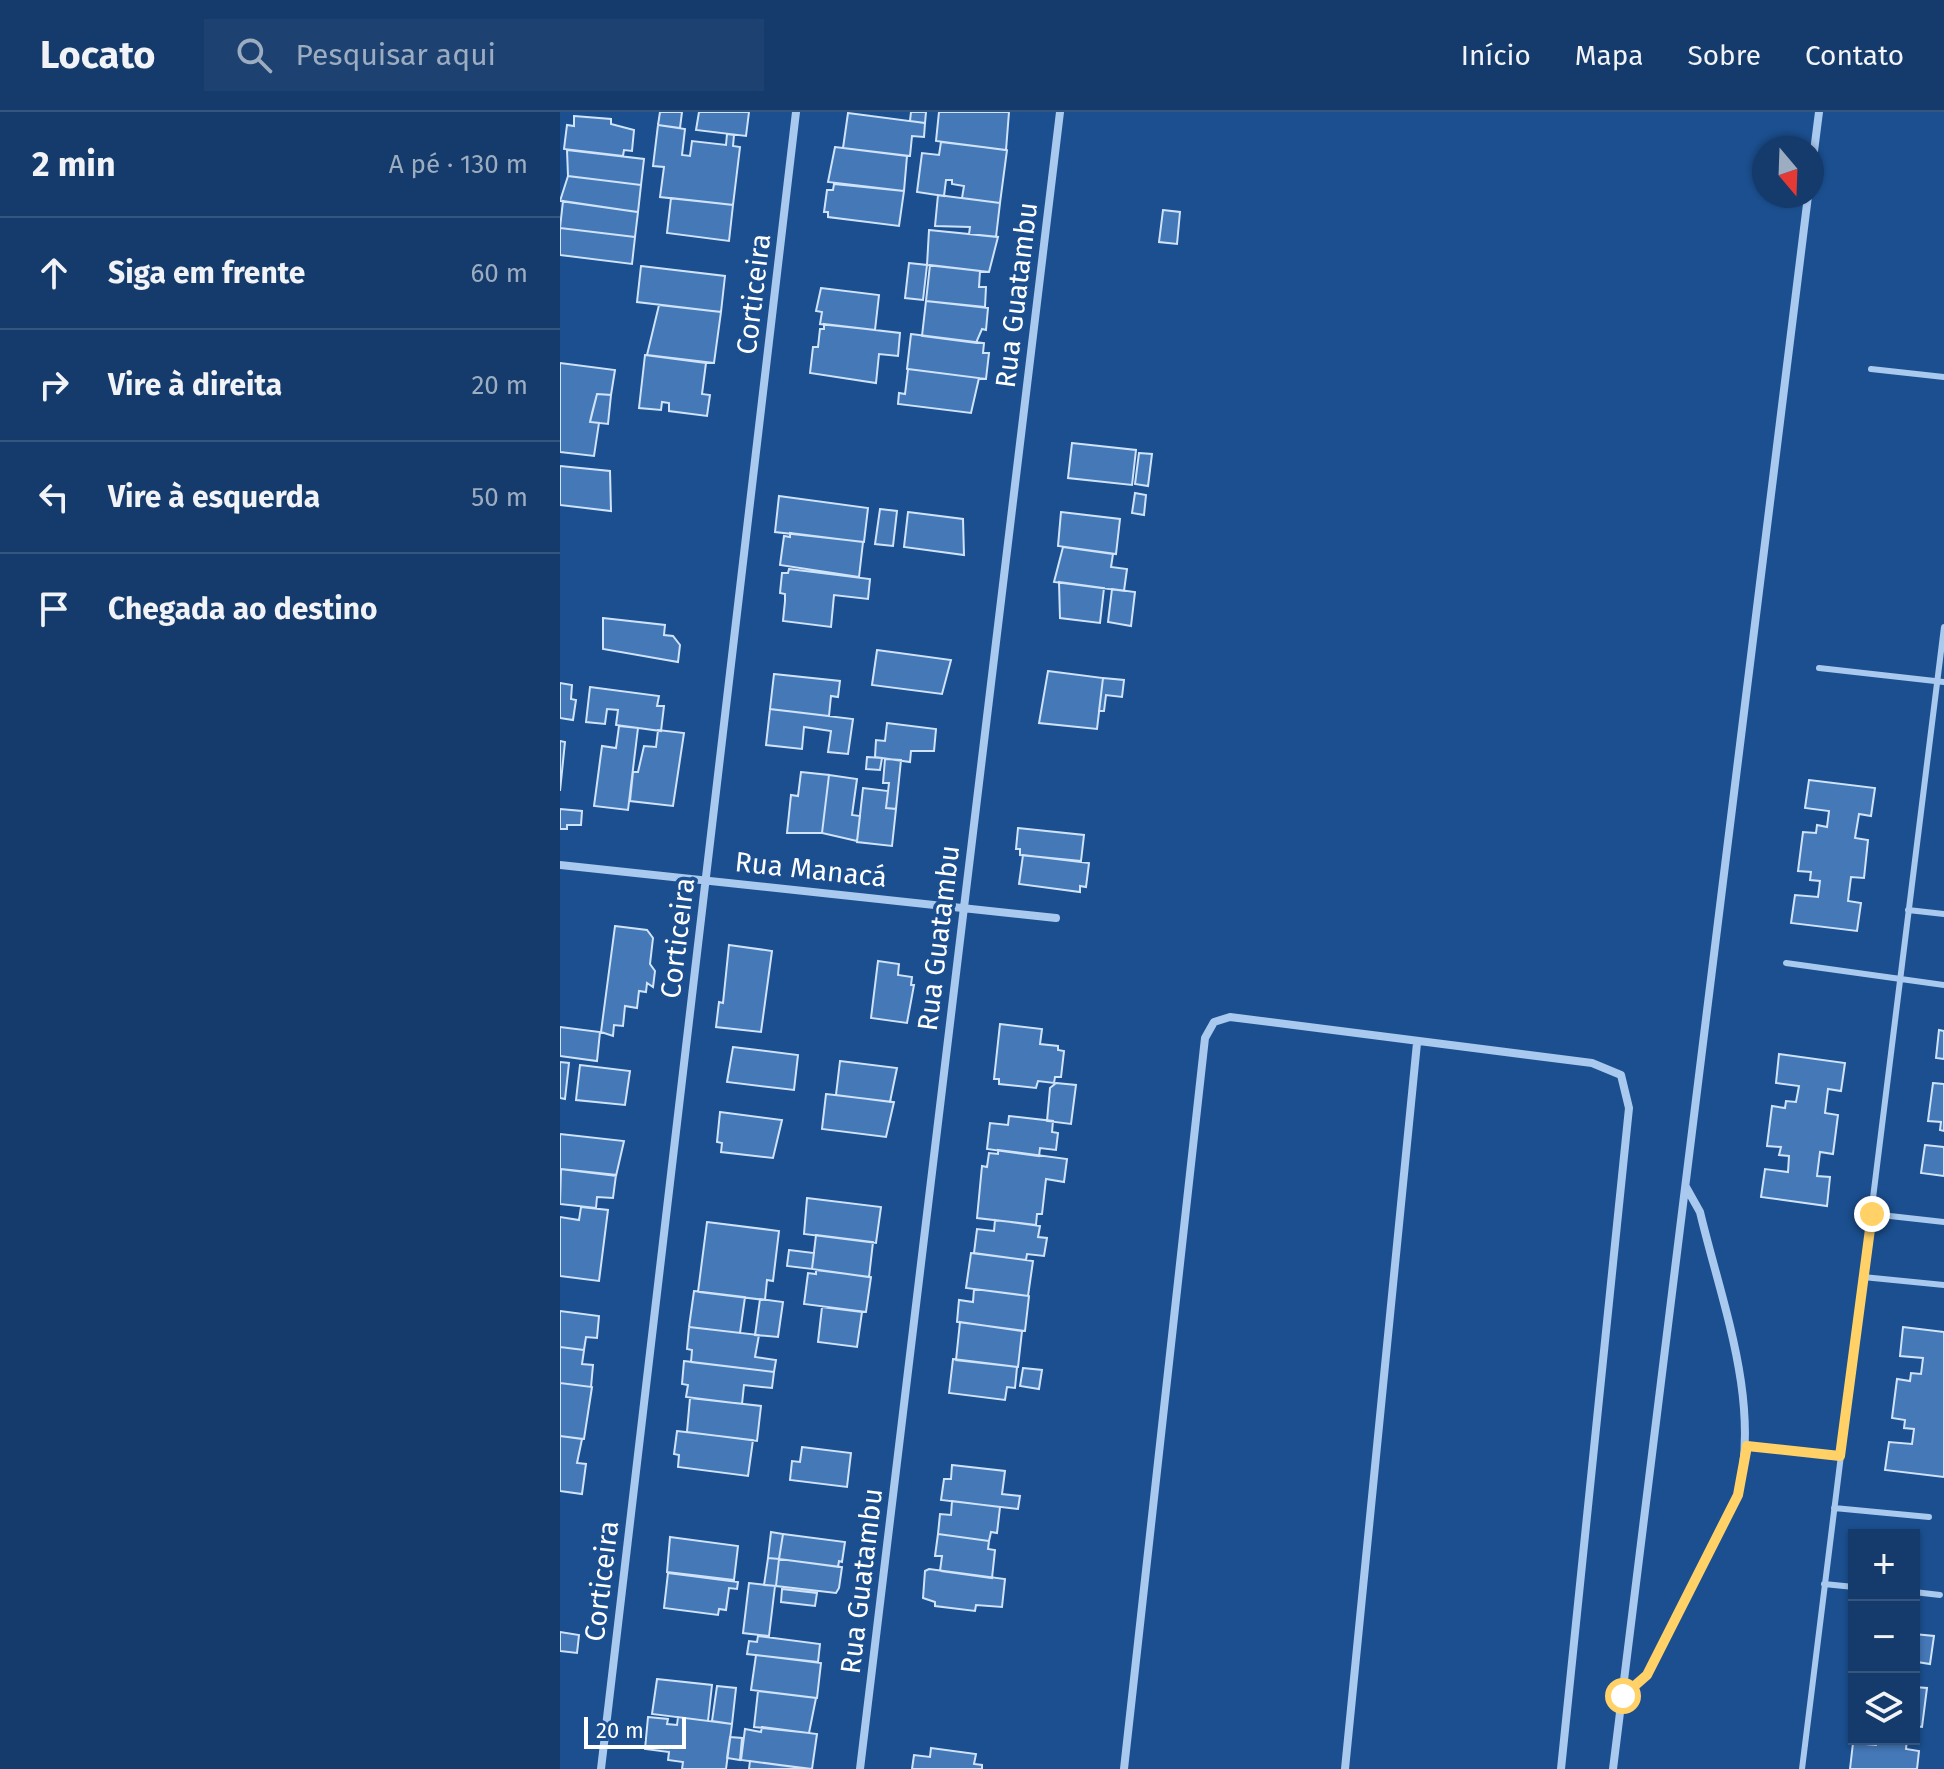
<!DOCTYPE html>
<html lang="pt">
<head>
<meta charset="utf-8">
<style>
  body { margin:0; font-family:"Fira Sans",sans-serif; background:#1d4271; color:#f1f3f6 }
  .controls { position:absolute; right:24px; bottom:24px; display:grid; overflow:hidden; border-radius:0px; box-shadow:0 2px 6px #0004 }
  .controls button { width:72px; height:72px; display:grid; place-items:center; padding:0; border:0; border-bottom:2px solid #33557e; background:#143b6b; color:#f1f3f6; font:40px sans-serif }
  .compass { position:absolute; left:1192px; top:24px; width:72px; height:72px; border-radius:50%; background:#143b6b; box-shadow:0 2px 6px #0004; rotate:161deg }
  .scale { position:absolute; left:24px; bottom:20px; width:102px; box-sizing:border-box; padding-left:8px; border:4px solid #fff; border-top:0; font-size:22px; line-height:28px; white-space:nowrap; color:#fff; -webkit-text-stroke:6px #1b4f8f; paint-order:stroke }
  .stop { position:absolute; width:24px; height:24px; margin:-18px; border:6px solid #ffd166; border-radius:50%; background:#fff }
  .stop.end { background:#ffd166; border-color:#fff; box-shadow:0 2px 8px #0008 }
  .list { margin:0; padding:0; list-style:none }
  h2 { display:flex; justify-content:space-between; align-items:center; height:104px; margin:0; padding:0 32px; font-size:34px }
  h2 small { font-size:26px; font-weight:400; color:#9dadc1 }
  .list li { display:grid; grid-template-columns:52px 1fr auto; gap:24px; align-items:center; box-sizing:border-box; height:112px; padding:0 32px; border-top:2px solid #33557e }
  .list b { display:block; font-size:30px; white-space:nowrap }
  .list em { font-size:26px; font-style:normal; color:#9dadc1 }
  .icon { flex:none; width:44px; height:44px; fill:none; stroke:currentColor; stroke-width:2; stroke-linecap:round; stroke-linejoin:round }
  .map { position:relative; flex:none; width:1384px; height:1657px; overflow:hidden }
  header { display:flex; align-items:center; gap:48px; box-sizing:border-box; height:112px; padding:0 40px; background:#143b6b; border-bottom:2px solid #33557e }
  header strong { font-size:38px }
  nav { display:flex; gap:44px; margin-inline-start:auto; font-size:28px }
  .search { width:560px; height:72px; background:#1d4271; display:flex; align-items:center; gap:20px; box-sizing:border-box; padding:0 28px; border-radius:0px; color:#9dadc1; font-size:30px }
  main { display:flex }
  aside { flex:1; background:#143b6b }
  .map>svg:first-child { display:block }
</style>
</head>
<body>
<header>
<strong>Locato</strong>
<div class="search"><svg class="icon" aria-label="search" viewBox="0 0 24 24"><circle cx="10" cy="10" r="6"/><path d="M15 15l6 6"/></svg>Pesquisar aqui</div>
<nav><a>Início</a><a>Mapa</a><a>Sobre</a><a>Contato</a></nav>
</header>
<main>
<aside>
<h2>2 min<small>A pé · 130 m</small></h2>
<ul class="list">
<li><svg class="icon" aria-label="ahead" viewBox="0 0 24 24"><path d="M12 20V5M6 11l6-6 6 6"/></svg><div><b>Siga em frente</b></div><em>60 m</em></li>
<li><svg class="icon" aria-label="right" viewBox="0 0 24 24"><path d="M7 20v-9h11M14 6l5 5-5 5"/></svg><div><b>Vire à direita</b></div><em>20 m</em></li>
<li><svg class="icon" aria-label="left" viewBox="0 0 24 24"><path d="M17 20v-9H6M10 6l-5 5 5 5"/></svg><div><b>Vire à esquerda</b></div><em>50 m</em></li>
<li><svg class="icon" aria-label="arrive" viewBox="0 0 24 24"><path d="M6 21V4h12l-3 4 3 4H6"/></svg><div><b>Chegada ao destino</b></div></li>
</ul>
</aside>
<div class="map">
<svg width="1384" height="1657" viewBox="0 0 1384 1657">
  <rect width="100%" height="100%" fill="#1b4f8f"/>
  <!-- building -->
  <path fill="#4478b7" stroke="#cfe3fa" stroke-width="2" d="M100,0H122L120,16L98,13Z
    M139,0H189L186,24L136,18Z
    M351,0H366L365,11L350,9Z
    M379,0H449L446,38L376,29Z
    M288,1L365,11L364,25L352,24L350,44L283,36Z
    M14,4L51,7V12L74,18L72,39L64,38L63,44L4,37L7,13L14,14Z
    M98,13L125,17L122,43L130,44L132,29L166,33L167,22L174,23L173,34L180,35L173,93L100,85L104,55L93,54Z
    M381,30L447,38L440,91L402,86L404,74L392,72V68H386L384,84L357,80L362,41L379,43Z
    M275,35L347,44L344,79L268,70Z
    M7,38L84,47L81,73L8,64Z
    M8,64L81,73L78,100L0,89Z
    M274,72L344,79L339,114L268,105V100H264L267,78H273Z
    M378,83L440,91L436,125L409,122L410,115L375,114Z
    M111,86L173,93L169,129L107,121Z
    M3,89L78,100L75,125L0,116Z
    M603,98L620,100L617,132L599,130Z
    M0,116L75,125L72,152L0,143Z
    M369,118L438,125L429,160L367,153Z
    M349,151L367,153L363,188L345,186Z
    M370,153L420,159L419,175H426L425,195L366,189Z
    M81,154L165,164L161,200L77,190Z
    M261,176L319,183L315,218L260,212L262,200L256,199Z
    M366,189L428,196L426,218L422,217L416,231L362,224Z
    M99,193L161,200L154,251L87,243Z
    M264,212L340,221L338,244L319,242L316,271L250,261L253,235H258L260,217H264Z
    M351,222L424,231L423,241H429L426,267L347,257Z
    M85,243L146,251L142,282L150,283L147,304L109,299V291L102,290L101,298L79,296Z
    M0,251L55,258L51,283L37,282L32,301L30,310L39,311L34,344L0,340Z
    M348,257L419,266L411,301L338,292L339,281L345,282Z
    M37,282L51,283L48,312L30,310Z
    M512,331L576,338L572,373L508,366Z
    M579,341L592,342L588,374L575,372Z
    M0,354L50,359L51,399L0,393Z
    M575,381L586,383L584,403L572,401Z
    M219,384L308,396L304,430L215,420Z
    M320,397L337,399L333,434L315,432Z
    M348,400L403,407L404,443L344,435Z
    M501,400L560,407L556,442L498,434Z
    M230,421L303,430L299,465L220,453L224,424L230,425Z
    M503,435L553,442L551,455L567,457L564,479L494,470Z
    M229,457L310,467L308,487L274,483L271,515L223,509L225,489V482L220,481L222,461H228Z
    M499,470L544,476L540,511L500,506Z
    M552,477L575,480L571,514L548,510Z
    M43,506L105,513L104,523L113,524L120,533L118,550L43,537Z
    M317,538L391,548L382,582L312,573Z
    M488,559L543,566L537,617L479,611Z
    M214,562L280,569L278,585L271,584L269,604L210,597Z
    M543,566L564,568L562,585L546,583L544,599H539Z
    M0,571L12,573L11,587L16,588L13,608L0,606Z
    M30,575L99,584L97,594H104L101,619L56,613L58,598L47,597L45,612L26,610Z
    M210,597L293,607L288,642L268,640L271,619L244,615L242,637L206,633Z
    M327,611L376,617L374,639H351L350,650L315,645L316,628L325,629Z
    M59,614L78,616L68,698L34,694L42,634L56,636Z
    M98,618L124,621L113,694L70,689L73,660H78L84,634L96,635Z
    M0,629L5,630L0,679Z
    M307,645L322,646L320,658L306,657Z
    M325,647L341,648L336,697L326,696L329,671H323Z
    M241,660L269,663L262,721H227L231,683L238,684Z
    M269,663L297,667L292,703L300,704L297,729L262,721Z
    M1249,668L1315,676L1311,704L1299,702L1295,726L1308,728L1304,766L1291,765L1288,789L1301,791L1297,819L1231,811L1235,783L1258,785L1260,769L1250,768L1251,760L1238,759L1243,720L1256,721L1257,713L1267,715L1269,699L1245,696Z
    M303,676L328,679L326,696L336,697L332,734L297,730Z
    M0,697L22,699L21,713H7V717H0Z
    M458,716L524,723L521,749L460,743V737H456Z
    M463,743L529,751L526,775L520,774V780L459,772Z
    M55,814L87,818L93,826L90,852L95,859L93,875L87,871L86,880L79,879L77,896L65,894L63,914L54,913L53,924L41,920Z
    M169,833L212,839L201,920L156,915L159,890L163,891Z
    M318,849L339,852L338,863L352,865L351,873H354L347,911L311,906Z
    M440,912L482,917L480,932L498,934V938L504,939L501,965H495L494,971L478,969L476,976L439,972V967H434Z
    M0,915L40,920L37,949L0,944Z
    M1379,918L1384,919V947L1376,946Z
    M173,935L238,943L234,978L167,970Z
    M1219,942L1285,951L1281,979L1268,977L1265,1001L1278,1003L1273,1042L1260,1040L1257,1064L1270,1065L1267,1094L1201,1085L1205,1057L1228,1060L1229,1044L1219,1043L1221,1035L1207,1034L1212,994L1225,996L1226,989L1236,990L1239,974L1216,971Z
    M280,949L337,956L330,990L276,983Z
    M0,950L9,951L5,987L0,986Z
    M20,953L70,959L65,993L16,988Z
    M496,971L516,973L511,1012L487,1009L490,976Z
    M1373,971L1384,972V1019L1380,1018L1381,1010L1368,1009Z
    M266,982L334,990L326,1025L262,1017Z
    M160,1000L222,1008L213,1046L161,1040L162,1031L157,1030Z
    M449,1004L493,1009L492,1020L498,1021L496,1038L480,1036L479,1044L427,1037L430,1011L448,1013Z
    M0,1022L64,1029L56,1064L0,1057Z
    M1365,1033L1384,1035V1064L1361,1061Z
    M438,1038L507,1047L504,1070L486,1067L482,1102H477L476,1113L417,1106L422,1054L427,1055L429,1041L438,1042Z
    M1,1057L56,1063L53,1086L37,1085L36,1096L0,1092Z
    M247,1086L321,1095L316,1131L244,1122Z
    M21,1095L48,1098L39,1169L0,1164V1105L19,1108Z
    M435,1108L480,1114L478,1125L487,1126L484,1144L467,1142L466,1148L414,1141L417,1117L434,1119Z
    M147,1110L219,1119L213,1169L207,1168L205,1188L138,1180Z
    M256,1123L313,1130L309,1165L252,1157Z
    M229,1138L254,1141L252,1157L227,1154Z
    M411,1141L473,1149L468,1184L406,1176Z
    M256,1158L311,1165L306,1200L244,1192L248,1161L256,1162Z
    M414,1177L469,1184L465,1219L397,1210L399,1188L413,1190Z
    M134,1179L185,1185L180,1221L129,1215Z
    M200,1187L223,1190L218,1225L195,1223Z
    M262,1195L302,1200L297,1235L258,1230Z
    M0,1199L39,1204L37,1226L26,1225L24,1238L0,1235Z
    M400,1210L462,1219L458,1255L396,1248Z
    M129,1215L199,1223L195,1245L216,1248L214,1260L131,1250L132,1238L127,1237Z
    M1343,1215L1384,1220V1365L1325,1358L1329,1330L1352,1332L1354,1317L1344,1316L1345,1308L1332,1306L1337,1267L1350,1269L1351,1261L1361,1262L1363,1246L1340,1244Z
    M0,1235L24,1238L22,1252L33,1253L31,1275L0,1271Z
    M393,1247L457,1255L455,1276L447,1275L445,1288L389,1281Z
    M124,1249L214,1260L212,1276L184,1273L182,1292L126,1285L128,1273L122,1272Z
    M463,1256L482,1258L479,1277L460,1274Z
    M0,1271L32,1275L24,1327L0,1324Z
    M130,1286L201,1294L197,1329L127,1320Z
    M117,1319L193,1328L188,1364L118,1355L119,1343L114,1342Z
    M0,1324L22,1327L17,1351L26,1352L22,1382L0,1379Z
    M242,1335L291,1341L287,1375L230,1368L232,1349L240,1350Z
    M392,1353L445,1359L442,1382L460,1384L458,1397L381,1388L384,1367H391Z
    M392,1389L440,1395L437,1421L431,1420L429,1429L378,1422L380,1402L391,1403Z
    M211,1420L223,1422L219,1447L208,1446Z
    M223,1422L285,1430L282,1450L279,1449L278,1455L219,1447Z
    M378,1422L429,1429L428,1437L435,1438L432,1466L380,1459L382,1444H375Z
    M110,1425L178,1434L174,1468L107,1460Z
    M208,1446L219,1447L216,1474L204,1473Z
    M219,1447L282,1455L279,1476L276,1481L216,1474Z
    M369,1457L445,1467L442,1495L416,1493L415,1499L375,1494V1490L363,1486L365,1459Z
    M108,1461L178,1470L177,1477L169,1476L166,1498L159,1497L158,1503L104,1496Z
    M189,1471L215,1474L209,1524L183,1521Z
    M222,1477L257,1481L255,1494L221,1490Z
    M0,1520L19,1523L17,1541L0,1539Z
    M1354,1522L1374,1524L1370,1552L1357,1550L1354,1574Z
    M198,1524L260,1532L258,1550L187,1542L189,1529L197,1530Z
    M196,1543L261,1551L257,1586L191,1578Z
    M97,1567L152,1573L148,1609L92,1602Z
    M157,1574L176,1576L172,1612L152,1609Z
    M1354,1575L1367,1576L1362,1615L1354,1614Z
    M198,1579L256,1586L249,1621L194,1615Z
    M88,1605L108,1607L107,1612L117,1613L118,1605L172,1612L166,1657H122L123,1650L108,1648L109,1640L85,1637Z
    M202,1615L257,1622L252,1657L181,1648L185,1617L201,1620Z
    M170,1625L182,1626L180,1648L167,1646Z
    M1317,1627H1347L1346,1637L1359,1639L1357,1657H1290L1293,1631L1316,1633Z
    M371,1636L416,1642L414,1652L422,1653V1657H352L354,1643L370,1645Z
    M190,1649L249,1657H189Z"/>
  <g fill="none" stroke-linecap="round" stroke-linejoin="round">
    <!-- service -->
    <path stroke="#a9c9ee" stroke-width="6" d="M1311,257L1384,265
      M1259,556L1384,570
      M1348,798L1384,802
      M1226,851L1384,873
      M1312,1102L1384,1110
      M1303,1165L1384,1173
      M1187,1334L1280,1344
      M1274,1396L1369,1405
      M1264,1472L1294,1475
      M1354,1480L1380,1483
      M1242,1657L1384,515"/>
    <!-- minor -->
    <path stroke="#a9c9ee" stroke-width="8" d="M1252,55L1259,0
      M0,753L496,806
      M1063,1583L1087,1563L1178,1383C1201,1289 1162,1192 1140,1100L1126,1075
      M41,1657L236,0
      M300,1657L500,0
      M564,1657L645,926L654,910L670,905L1032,951L1061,963L1069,996L1001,1657
      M785,1657L857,931
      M1053,1657L1248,84"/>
  </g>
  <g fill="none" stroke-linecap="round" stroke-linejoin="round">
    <!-- route -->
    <path stroke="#ffd166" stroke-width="10" d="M1063,1584L1087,1563L1178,1383L1187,1334L1280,1344L1312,1102"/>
  </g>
  <g text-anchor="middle" stroke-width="7" stroke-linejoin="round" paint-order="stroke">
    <!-- street labels -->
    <g font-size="28" fill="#fff" stroke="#1b4f8f">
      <text transform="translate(193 182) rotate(-83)" y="10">Corticeira</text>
      <text transform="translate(456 183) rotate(-83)" y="10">Rua Guatambu</text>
      <text transform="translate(251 757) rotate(6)" y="10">Rua Manacá</text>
      <text transform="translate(117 826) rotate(-83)" y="10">Corticeira</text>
      <text transform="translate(378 826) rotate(-83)" y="10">Rua Guatambu</text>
      <text transform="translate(41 1469) rotate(-83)" y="10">Corticeira</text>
      <text transform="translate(301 1469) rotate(-83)" y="10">Rua Guatambu</text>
    </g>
  </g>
</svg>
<div class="controls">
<button>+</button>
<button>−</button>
<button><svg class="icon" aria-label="layers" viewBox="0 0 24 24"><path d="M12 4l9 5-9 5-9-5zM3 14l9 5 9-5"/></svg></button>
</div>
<svg class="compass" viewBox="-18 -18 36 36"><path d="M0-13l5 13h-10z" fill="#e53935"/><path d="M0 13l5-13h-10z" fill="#9dadc1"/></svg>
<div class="scale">20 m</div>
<div class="stop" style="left:1063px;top:1584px"></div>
<div class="stop end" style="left:1312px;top:1102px"></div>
</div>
</main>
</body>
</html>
